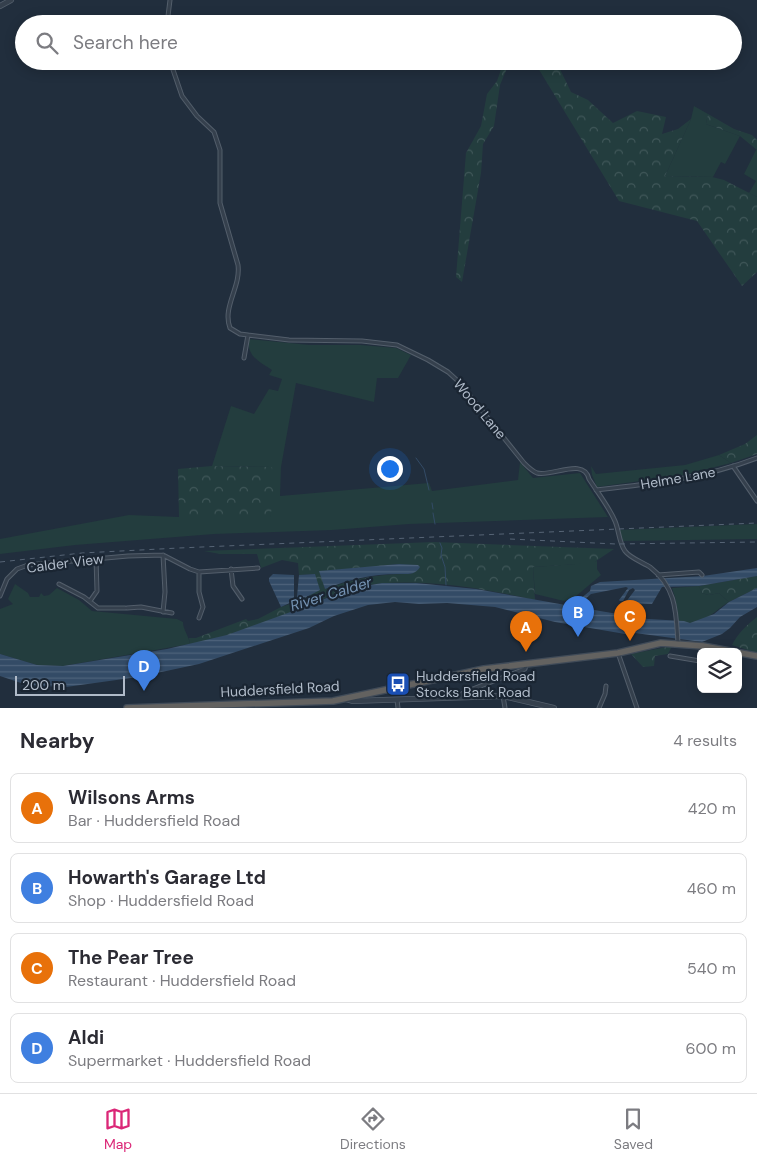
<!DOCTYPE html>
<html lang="en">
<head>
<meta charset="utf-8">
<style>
  body { margin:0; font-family:"DM Sans",sans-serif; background:#f7f7f7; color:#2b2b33 }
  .controls { position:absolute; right:15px; bottom:15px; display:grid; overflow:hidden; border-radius:8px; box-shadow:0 2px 12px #0003 }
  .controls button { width:45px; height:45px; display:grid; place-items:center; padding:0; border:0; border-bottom:1px solid #e1e1e2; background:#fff; color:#2b2b33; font:25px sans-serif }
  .scale { position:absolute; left:15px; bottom:12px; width:110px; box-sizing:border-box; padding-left:5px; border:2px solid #b0bbc9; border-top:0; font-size:14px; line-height:18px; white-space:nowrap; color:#b0bbc9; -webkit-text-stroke:4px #1a2532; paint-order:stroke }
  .you { position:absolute; left:389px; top:468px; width:18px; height:18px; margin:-12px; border:4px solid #fff; border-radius:50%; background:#1a73e8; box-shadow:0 0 0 8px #1a73e833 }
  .badge { display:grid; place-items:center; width:32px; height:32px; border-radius:50%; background:#db2777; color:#fff; font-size:16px; font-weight:700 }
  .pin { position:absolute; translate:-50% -41px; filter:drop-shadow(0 1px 2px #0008) }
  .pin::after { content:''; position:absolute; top:26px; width:18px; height:15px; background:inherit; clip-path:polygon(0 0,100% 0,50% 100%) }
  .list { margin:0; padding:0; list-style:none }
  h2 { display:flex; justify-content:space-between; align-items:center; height:65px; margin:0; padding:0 20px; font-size:21px }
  h2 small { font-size:16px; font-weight:400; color:#7c7c81 }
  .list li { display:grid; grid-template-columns:32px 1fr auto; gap:15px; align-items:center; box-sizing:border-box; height:70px; margin:0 10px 10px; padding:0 10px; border:1px solid #e1e1e2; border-radius:8px }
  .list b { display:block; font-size:19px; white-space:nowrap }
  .list p { margin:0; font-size:16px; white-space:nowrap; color:#7c7c81 }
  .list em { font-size:16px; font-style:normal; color:#7c7c81 }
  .icon { flex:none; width:28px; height:28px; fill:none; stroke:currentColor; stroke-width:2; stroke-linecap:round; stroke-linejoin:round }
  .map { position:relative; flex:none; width:757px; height:708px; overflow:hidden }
  .search { position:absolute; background:#fff; box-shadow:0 2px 12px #0003; left:15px; right:15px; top:15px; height:55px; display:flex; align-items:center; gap:12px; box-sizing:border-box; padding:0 18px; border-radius:28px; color:#7c7c81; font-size:19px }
  .sheet { height:385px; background:#fff }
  nav { display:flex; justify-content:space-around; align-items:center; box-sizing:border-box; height:70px; border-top:1px solid #e1e1e2; background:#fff; font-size:14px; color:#7c7c81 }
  nav a { display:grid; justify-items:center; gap:2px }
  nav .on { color:#db2777 }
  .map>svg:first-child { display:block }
</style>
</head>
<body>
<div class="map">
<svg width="757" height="708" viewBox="0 0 757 708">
  <defs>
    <pattern id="forest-crowns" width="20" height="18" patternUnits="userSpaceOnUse" patternTransform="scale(1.25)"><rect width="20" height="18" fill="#233d3e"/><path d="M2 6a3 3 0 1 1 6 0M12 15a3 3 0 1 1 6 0" fill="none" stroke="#405759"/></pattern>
    <pattern id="water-rules" width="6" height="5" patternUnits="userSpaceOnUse" patternTransform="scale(1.25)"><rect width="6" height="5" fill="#334b66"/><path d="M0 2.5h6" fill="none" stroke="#4e637b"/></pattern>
  </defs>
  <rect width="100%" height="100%" fill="#212e3d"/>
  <!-- green -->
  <path fill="#233d3e" d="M694,106L708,114L706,124L740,136L725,164L721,162L713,177L665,176L691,119Z
    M756,150H757V197L749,193L756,181L744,174Z
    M248,339L309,345H361L396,348L411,355L398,378H377L374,402L296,383L281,467L280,496L429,483L432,491L518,480L520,462L533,478L580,473L608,517L409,524L332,530L214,534L75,545L0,554V539L129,515L179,517H270L272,467L212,466L231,406L254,414L269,389L278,391L282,379L269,375L272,370C258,361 248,357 248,339Z
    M719,455L731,463L684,475L597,487L592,475L591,466L596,474L685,465Z
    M757,524V539L623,541L619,530Z
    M597,561V569L601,575L575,597L564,601L535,594L533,567L575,564Z
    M15,584L28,593L30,597H39L41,593L44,596L49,595L57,588L79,600L92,611L177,619L183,622C183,630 189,636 190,644L63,666L37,665L0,654V609L13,604L8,599Z
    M699,586L702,593L709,595L719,593L729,602C717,609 706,622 691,623C687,623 683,621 679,621L675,597L672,588Z"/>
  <!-- forest -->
  <path fill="url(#forest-crowns)" fill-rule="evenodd" d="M504,61H510L500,85L494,126L483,144L481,173L462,282L456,277L466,153L481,126L487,94L497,81Z
    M532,61H556L571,92L588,100L613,123L637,111L666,117L662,134L678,129L691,119L665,176L712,177L724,180L757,197V272L742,286L697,221L619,201L535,63Z
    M708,114L734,129L752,135L757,140V150L740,136L706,124Z
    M757,435V454L731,463L719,455L745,444Z
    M212,466L272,467L275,494L270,517H179L178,469Z
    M434,542L614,549L593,563L533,567L535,600C478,587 409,575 351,588C335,592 321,601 305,607C268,621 229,637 190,644L189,638H196L246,619L248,621L258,619L281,607L299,601L315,574L299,575L298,563L282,560L261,568L257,554H220L204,551ZM399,564L412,574C382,573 353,579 325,589L320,572Z
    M757,576V588L729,602L719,593L709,595L702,593L699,586Z
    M757,617V653L732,645C738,633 747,625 757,617Z
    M672,646L668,654L655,656L654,666L643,667L631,654Z"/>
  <!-- water -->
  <path fill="url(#water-rules)" d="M399,564L418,565L420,567C416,574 410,574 403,574C377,573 349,579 325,589L319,571Z
    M757,568V576L699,586L662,587L652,604L625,603L635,590L633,588L629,590L623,601H620L619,600L628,588L626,587L591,594L576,607L648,619L684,621L690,623L714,614L729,602L757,588V607L740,617L730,628L722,634L702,642L635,633L631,635L555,622L495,607L447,603L419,604L395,602L368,605L334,616L309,628L199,664L138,677L66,687L39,686L24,684L0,676V654L37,665L63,666L167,649L227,635L307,606L349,589L382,583H416L476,589L571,606L590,591L591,586L600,582L703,576Z
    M273,574L294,575V601L281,607L269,581V578Z
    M315,574L320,590L299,601L297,597L299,575Z"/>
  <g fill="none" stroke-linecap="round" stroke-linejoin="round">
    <!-- stream -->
    <path stroke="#334b66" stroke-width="1" d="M416,458L424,469L429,490
      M432,503L433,509
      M433,513L435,524
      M440,543L442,548L441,555L445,567L446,585"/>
    <!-- minor casing -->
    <g stroke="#535e6b" stroke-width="5">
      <path id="minor" d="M167,24L170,0
        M170,61L182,96L197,116L214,132L220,150V203L238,265C241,287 222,307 230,328L240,334L289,340L362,341L397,345L428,360L448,372L459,382L524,463C528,467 532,471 537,473C552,477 584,457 589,479C598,493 609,507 615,521C619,530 619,543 625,551C630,558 642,562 650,567C677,588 676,613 678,643
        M244,358L248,335
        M733,466L757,501
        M596,490C651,484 705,478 757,458
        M231,569L233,586L242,599
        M199,572V592L203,607L199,618
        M658,575L699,572L702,575
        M59,584L84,597L98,608H125
        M0,596L7,579L17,569L28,565L128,556L163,555L190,569L199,572L258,568
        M90,601L97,591L96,559
        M127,608L141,607L172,613
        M163,612L165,592L163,555
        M618,653L637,708
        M670,656L700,661L701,659
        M503,696L505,708
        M460,697V695L465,692L525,669L526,665
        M397,700L398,708
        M599,708L605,694L606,686"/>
    </g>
    <!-- tertiary casing -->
    <g stroke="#535e6b" stroke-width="6">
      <path id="tertiary" d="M0,6L11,0
        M346,699L353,701L503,696L554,708"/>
    </g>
    <!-- trunk casing -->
    <g stroke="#404b58" stroke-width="8">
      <path id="trunk" d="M127,708L333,701L484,669L618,653L661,643L703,646L757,656"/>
    </g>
    <!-- minor -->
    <use href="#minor" stroke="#35404d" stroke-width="3"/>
    <!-- tertiary -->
    <use href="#tertiary" stroke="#35404d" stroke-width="4.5"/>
    <!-- trunk -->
    <use href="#trunk" stroke="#636260" stroke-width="5.5"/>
    <!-- rail -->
    <path stroke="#566475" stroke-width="1" stroke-dasharray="5 5" stroke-linecap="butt" d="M510,539L616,544L757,542
      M0,562L82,553L179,548L757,523"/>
  </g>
  <!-- icons -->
  <defs>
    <g id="bus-square" transform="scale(1.25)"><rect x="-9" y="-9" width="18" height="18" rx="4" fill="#1a4fb4" stroke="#1a2532"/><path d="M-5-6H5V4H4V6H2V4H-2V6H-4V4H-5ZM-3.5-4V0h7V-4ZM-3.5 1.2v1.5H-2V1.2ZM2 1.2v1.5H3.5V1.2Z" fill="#fff"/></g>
  </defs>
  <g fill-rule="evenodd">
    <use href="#bus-square" x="398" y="684"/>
  </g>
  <g text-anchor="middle" stroke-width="4.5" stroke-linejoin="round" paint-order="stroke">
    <!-- street labels -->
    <g font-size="14" fill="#b0bbc9" stroke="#1a2532">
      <text transform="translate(480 409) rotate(50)" y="5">Wood Lane</text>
      <text transform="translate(678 478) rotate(-10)" y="5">Helme Lane</text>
      <text transform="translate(65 563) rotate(-7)" y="5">Calder View</text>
      <text transform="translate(280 689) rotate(-3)" y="5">Huddersfield Road</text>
    </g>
    <!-- poi labels -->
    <g font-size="14" fill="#b0bbc9" stroke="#1a2532" text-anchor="start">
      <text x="416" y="681">Huddersfield Road<tspan x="416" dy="16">Stocks Bank Road</tspan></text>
    </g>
    <!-- water labels -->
    <g font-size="15" font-style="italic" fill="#7593b3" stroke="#1a2532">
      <text transform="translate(331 594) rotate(-17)" y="5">River Calder</text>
    </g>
  </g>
</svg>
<div class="controls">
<button><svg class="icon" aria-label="layers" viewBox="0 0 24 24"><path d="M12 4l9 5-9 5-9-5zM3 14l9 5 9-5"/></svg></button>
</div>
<div class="scale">200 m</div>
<div class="you"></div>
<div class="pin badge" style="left:526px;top:652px;background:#e8710a">A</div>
<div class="pin badge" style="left:578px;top:637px;background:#3f7fe0">B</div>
<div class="pin badge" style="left:630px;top:641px;background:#e8710a">C</div>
<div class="pin badge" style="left:144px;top:691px;background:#3f7fe0">D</div>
<div class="search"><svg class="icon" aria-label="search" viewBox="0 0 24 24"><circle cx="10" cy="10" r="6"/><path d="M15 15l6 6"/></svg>Search here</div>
</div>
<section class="sheet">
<h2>Nearby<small>4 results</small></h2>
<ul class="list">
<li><span class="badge" style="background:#e8710a">A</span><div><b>Wilsons Arms</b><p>Bar · Huddersfield Road</p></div><em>420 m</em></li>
<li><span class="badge" style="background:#3f7fe0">B</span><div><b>Howarth's Garage Ltd</b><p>Shop · Huddersfield Road</p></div><em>460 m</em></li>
<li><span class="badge" style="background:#e8710a">C</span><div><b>The Pear Tree</b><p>Restaurant · Huddersfield Road</p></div><em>540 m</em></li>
<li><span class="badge" style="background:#3f7fe0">D</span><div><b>Aldi</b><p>Supermarket · Huddersfield Road</p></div><em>600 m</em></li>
</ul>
</section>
<nav>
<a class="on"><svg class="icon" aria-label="map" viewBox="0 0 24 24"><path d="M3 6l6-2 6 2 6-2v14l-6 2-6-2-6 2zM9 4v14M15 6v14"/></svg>Map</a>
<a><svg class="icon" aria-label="directions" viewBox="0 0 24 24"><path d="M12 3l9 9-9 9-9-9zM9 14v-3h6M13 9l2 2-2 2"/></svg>Directions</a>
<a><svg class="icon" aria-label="saved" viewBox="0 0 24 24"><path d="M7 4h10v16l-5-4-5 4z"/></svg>Saved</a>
</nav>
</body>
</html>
